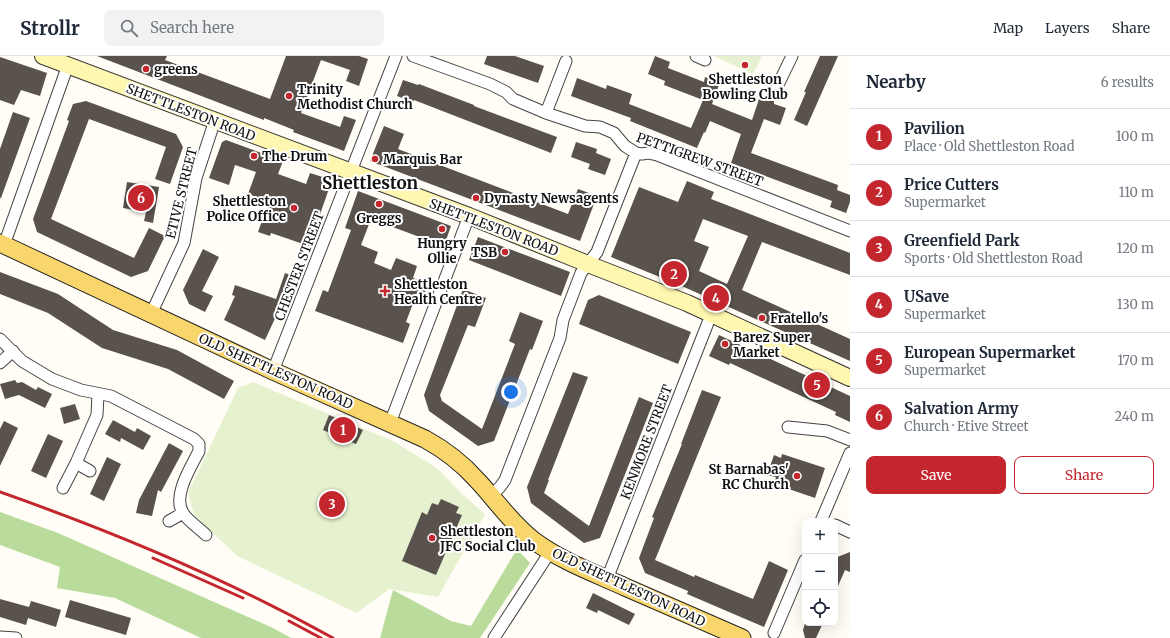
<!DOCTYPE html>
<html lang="en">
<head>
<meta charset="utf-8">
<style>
  body { margin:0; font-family:Merriweather,serif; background:#f2f2f3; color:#1f2937 }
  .controls { position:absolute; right:12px; bottom:12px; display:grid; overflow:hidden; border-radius:8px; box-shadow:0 4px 16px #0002 }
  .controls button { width:36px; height:36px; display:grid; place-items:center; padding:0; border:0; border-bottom:1px solid #e0e1e3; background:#fff; color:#1f2937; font:20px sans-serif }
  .you { position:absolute; left:511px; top:336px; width:14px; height:14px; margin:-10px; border:3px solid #fff; border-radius:50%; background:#1a73e8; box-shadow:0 0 0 6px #1a73e833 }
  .badge { display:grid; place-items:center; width:26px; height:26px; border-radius:50%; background:#c4262e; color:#fff; font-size:13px; font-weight:700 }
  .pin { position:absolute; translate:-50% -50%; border:2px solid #fff; box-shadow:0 1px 4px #0006 }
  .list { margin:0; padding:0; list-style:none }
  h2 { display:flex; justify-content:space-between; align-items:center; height:52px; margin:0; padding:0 16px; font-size:17px }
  h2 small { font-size:13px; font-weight:400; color:#747a83 }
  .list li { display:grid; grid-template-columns:26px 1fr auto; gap:12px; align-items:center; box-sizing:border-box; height:56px; padding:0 16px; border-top:1px solid #e0e1e3 }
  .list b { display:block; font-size:15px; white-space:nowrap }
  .list p { margin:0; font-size:13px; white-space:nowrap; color:#747a83 }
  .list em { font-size:13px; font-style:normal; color:#747a83 }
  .actions { display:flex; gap:8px; padding:12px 16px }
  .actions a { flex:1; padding:9px 0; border:1px solid #c4262e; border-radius:8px; text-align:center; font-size:14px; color:#c4262e }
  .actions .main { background:#c4262e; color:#fff }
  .icon { flex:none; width:22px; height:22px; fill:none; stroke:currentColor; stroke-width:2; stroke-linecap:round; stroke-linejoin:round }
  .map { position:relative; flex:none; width:850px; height:582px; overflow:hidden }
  header { display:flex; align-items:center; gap:24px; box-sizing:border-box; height:56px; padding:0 20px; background:#fff; border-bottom:1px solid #e0e1e3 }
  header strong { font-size:19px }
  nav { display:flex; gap:22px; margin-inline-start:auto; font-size:14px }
  .search { width:280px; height:36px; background:#f2f2f3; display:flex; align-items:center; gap:10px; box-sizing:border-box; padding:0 14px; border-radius:8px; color:#747a83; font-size:15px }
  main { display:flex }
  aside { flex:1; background:#fff }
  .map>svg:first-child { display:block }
</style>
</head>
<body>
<header>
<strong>Strollr</strong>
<div class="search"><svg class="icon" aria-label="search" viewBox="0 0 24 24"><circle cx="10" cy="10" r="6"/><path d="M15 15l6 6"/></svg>Search here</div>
<nav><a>Map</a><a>Layers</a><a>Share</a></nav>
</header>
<main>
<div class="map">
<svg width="850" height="582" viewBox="0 0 850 582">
  <rect width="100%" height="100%" fill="#fffdf5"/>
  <!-- forest -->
  <path fill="#b9dc9c" d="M0,456L58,477L273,572L291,582H201L115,542L57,532L60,511L0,489Z
    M517,493L530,507L480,582H380L393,534L451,565L471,570Z"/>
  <!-- pitch -->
  <path fill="#e6f2cf" d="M714,0H762L753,18Z
    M253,326L393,385L437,412L462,438L485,458L438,541L389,533L357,557L237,500L194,459L188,437L238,332Z"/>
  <!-- building -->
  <path fill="#5a524d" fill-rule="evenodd" d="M97,0H167L165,4L270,43L286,0H359L368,3L359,30L346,25L350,14L321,4L301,57L340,71L344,60L356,64L344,95L293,76L294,74L264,62V64Z
    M487,0H515L544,10L538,27L484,8Z
    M655,0L670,6L668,12L704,26L705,21L720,26L712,48L729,55L752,64L760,40L774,45V48L786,52L780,69L764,63L751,97L838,129L837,134L850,139V146L846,157L830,151L832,145L731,107L741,78L729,73L710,65L705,77L704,76L697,92L630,65L631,62L571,40L577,22L606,33L607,29L632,38L629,48L691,72L703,44L664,29L665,25L648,18Z
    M820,0H838L807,70L794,64L806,36H804Z
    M0,1L47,17L40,40L21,34L14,49L0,44Z
    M403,24L418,29L419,28L474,49V50L557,81L551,97L414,44L413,46L397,40Z
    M86,45L176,78L183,91L170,128L155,123L166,91L89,63L51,163L134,202L149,172L165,180L148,215L131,221L37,176L33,163L69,65L67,64L73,48Z
    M13,56L30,62L1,142H0V93Z
    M384,70L404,78L398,93L568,158L578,133L597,140L580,185L370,105Z
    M226,84L283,105L278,118L306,128L310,117L332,124L309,190L271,177L270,180L258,176L269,145L248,138L256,116L235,109L229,129L209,122L222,86Z
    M576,86L597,93L596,97L611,103L605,119L588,113L590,108L571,101Z
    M687,125L714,136L711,143L850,197V219L762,186L742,234L850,283V305L684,231L611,201L639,131L678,146ZM703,163L748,180L727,228L699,215L709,191L694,185Z
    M127,126L159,131L153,167L144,165L146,156L123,152Z
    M358,135L451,170L444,190L371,163L361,189L378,196L374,207L391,214L396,202L417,210L413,222L428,227L425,237L418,234L406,266L410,268L403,287L315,255L323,234L328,236L351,174L345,172Z
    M478,181L570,216L561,240L469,204Z
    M203,193L219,201L202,235L213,240L205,256L189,248L183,234Z
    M0,216L58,238L113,274L177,294L234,325L224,343L168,313L102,292L48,257L0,238Z
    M285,217L296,221L283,257L278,256L265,284L224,264L235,240L232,239L235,229L276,243Z
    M463,233L486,242L475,271L468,269L440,339L442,345L482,373L515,288L509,285L520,256L543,265L532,294L530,293L494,385L478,390L429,355L424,339Z
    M599,239L691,276L678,308L579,268L588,244Z
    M719,279L850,340V366L835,359L836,356L730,307L729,309L709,300Z
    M573,316L588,321L548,424H549L544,437L589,470L639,341L653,347L600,482L584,487L531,447L527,431Z
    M15,324L17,327L22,326L36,334L38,331L52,338L45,352L19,339L5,343L0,328Z
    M702,334L721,341L655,504L694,521L695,519L753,543L769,505L788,514L764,571L687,538L688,535L645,517L639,502L654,462L652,461L682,388H681Z
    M75,348L80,363L64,368L60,352Z
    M329,359L363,374L356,388L323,374Z
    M113,364L135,376L137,372L151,380L143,394L121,382L120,386L105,378Z
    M4,365L18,372L0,410V373Z
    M48,378L63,385L46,422L31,415Z
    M169,387L183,395L161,436L158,434L152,460L136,457L139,444Z
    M782,398L825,412L815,442L774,428L776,421L767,419L774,399L781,402Z
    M107,401L121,408L104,445L90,438Z
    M441,443L459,451L456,457L462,459L436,519L402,505L422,456L427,459L432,447L438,449Z
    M850,496V516L845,514L835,537V502Z
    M593,537L635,558L629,569L598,554L597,557L586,552Z
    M0,543L29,551L31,545L61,554L56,571L28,562L26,569L0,561Z
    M70,544L131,562L126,579L65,561Z
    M805,567H823L816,582H805L803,574Z"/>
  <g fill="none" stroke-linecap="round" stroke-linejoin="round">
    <!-- street casing -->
    <g stroke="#444" stroke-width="13">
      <path id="street" d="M413,0L490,28L506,36L513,43L546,57L585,70L600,71L614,77L625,90L636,97L642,98L648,97L657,99L850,175
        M696,0L705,4
        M777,31L792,0
        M546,57L566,5
        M4,189L68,9
        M151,258L184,187L196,122L215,64
        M0,283L22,305L52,323L81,334L111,340L194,383L199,388V395C191,411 172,440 183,457C187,464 200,473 206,479
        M0,307L13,295
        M273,315L396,0
        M390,367L469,160
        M788,371L827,375L850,384
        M76,407L90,415
        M63,432L76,407L97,359L98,338
        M491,440L500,431L505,424L560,282L563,264L581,217L597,196L636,97
        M169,465L183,457
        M821,465L850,397
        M835,469L850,476
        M607,523L711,259
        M774,577L805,504
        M0,581L16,582
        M494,582L550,496"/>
    </g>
    <!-- secondary casing -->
    <g stroke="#333" stroke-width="18">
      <path id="secondary" d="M43,0L469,160L588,208L687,247L850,322"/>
    </g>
    <!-- primary casing -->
    <g stroke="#222" stroke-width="19">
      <path id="primary" d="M0,187L273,315L425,383C445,394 462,407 477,424C496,444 511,467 533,484C561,505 594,517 625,531C664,548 703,565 742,582"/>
    </g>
    <!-- street -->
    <use href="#street" stroke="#fff" stroke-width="11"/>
    <!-- secondary -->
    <use href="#secondary" stroke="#fff6b0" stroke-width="16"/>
    <!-- primary -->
    <use href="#primary" stroke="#f9d66b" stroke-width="17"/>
    <!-- rail -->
    <path stroke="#c4262e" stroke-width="3" d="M0,436C114,476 227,523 333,582
      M153,502L243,542
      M289,565L321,582"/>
  </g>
  <!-- markers -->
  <g fill="#c4262e" stroke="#fff" stroke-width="1.5">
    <circle cx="745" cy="9" r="4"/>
    <circle cx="146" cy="13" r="4"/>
    <circle cx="289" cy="40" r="4"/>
    <circle cx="254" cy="100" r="4"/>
    <circle cx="375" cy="103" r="4"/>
    <circle cx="476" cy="142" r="4"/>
    <circle cx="379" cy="148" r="4"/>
    <circle cx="294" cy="152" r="4"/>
    <circle cx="442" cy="173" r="4"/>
    <circle cx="505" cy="196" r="4"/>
    <path d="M383 229h4v4h4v4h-4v4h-4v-4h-4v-4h4z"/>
    <circle cx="762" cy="262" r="4"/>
    <circle cx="725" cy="288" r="4"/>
    <circle cx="797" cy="420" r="4"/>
    <circle cx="432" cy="482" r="4"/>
  </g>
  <g text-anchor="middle" stroke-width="4" stroke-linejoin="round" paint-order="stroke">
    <!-- poi labels -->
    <g font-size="13" font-weight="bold" fill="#111" stroke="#fff" text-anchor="start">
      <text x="154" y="18">greens</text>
      <text x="745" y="28" text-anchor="middle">Shettleston<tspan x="745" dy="15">Bowling Club</tspan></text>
      <text x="297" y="38">Trinity<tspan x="297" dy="15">Methodist Church</tspan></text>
      <text x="262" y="105">The Drum</text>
      <text x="383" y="108">Marquis Bar</text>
      <text x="484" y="147">Dynasty Newsagents</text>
      <text x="286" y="150" text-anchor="end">Shettleston<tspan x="286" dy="15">Police Office</tspan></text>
      <text x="379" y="167" text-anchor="middle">Greggs</text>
      <text x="442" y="192" text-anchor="middle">Hungry<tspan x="442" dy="15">Ollie</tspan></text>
      <text x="497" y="201" text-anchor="end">TSB</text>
      <text x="394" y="233">Shettleston<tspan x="394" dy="15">Health Centre</tspan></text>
      <text x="770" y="267">Fratello's</text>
      <text x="733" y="286">Barez Super<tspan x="733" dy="15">Market</tspan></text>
      <text x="789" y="418" text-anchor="end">St Barnabas'<tspan x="789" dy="15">RC Church</tspan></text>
      <text x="440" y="480">Shettleston<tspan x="440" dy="15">JFC Social Club</tspan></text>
    </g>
    <!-- street labels -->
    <g font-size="13" fill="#111" stroke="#fff">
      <text transform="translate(191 56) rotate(21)" y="5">SHETTLESTON ROAD</text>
      <text transform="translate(700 103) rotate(20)" y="5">PETTIGREW STREET</text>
      <text transform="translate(181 137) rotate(-76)" y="5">ETIVE STREET</text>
      <text transform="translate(494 171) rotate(21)" y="5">SHETTLESTON ROAD</text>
      <text transform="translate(299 210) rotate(-69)" y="5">CHESTER STREET</text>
      <text transform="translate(276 315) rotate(24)" y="5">OLD SHETTLESTON ROAD</text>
      <text transform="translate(646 386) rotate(-69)" y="5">KENMORE STREET</text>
      <text transform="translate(629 531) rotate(25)" y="5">OLD SHETTLESTON ROAD</text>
    </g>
    <!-- district labels -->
    <g font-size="17" font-weight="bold" fill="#111" stroke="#fff">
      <text x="370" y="133">Shettleston</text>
    </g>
  </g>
</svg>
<div class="controls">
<button>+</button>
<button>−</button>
<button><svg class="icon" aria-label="locate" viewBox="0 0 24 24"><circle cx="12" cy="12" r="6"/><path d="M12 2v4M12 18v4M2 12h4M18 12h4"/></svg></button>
</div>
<div class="you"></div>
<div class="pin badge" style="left:343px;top:374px">1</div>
<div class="pin badge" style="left:674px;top:218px">2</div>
<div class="pin badge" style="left:332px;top:448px">3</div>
<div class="pin badge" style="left:716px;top:242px">4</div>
<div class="pin badge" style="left:817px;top:329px">5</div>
<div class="pin badge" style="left:141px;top:142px">6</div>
</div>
<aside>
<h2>Nearby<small>6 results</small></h2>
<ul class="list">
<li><span class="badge">1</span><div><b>Pavilion</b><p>Place · Old Shettleston Road</p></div><em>100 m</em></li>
<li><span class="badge">2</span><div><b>Price Cutters</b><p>Supermarket</p></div><em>110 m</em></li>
<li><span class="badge">3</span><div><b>Greenfield Park</b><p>Sports · Old Shettleston Road</p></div><em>120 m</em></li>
<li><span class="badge">4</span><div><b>USave</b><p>Supermarket</p></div><em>130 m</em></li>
<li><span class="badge">5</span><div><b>European Supermarket</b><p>Supermarket</p></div><em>170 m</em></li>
<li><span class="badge">6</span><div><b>Salvation Army</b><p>Church · Etive Street</p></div><em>240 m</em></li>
</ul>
<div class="actions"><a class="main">Save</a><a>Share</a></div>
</aside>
</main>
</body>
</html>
